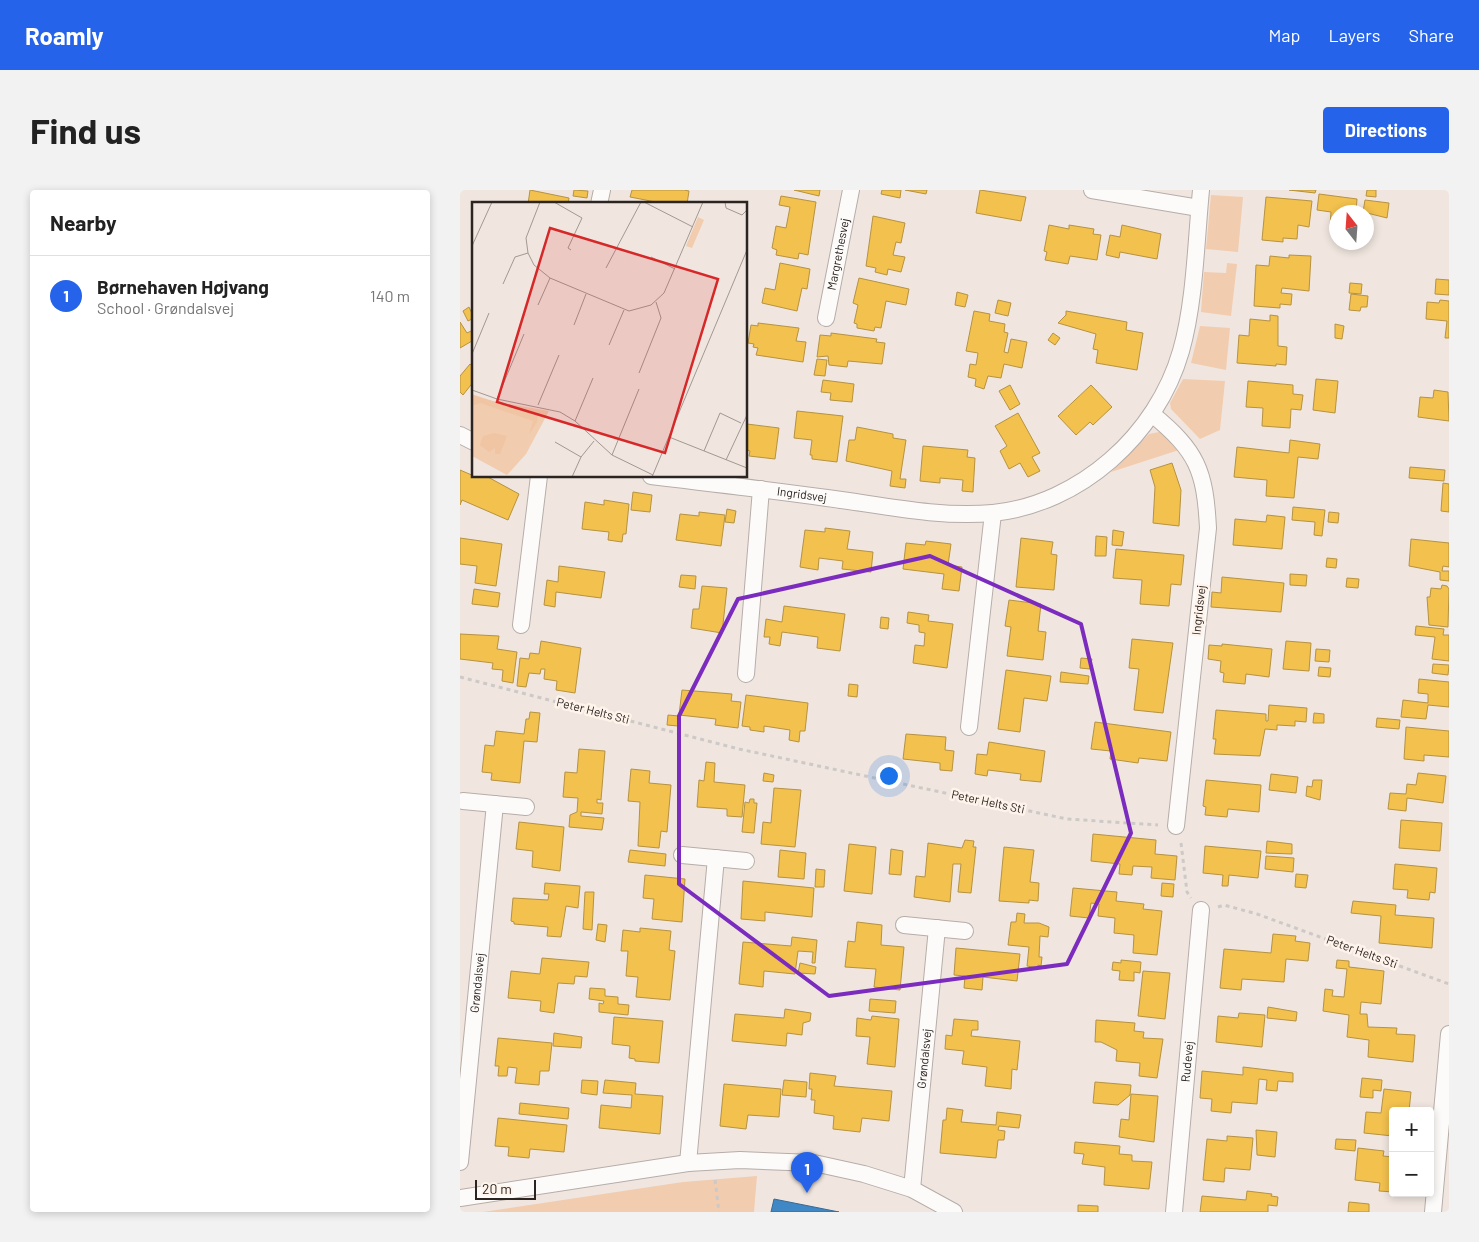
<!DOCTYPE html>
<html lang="en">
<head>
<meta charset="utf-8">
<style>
  body { margin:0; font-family:Barlow,sans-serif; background:#f2f2f2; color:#222 }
  .controls { position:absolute; right:15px; bottom:15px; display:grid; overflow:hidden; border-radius:5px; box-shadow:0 2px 8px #0003 }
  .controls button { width:45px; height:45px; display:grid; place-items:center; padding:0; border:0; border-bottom:1px solid #e0e0e0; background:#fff; color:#222; font:25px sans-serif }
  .compass { position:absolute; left:869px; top:15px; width:45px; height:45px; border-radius:50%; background:#fff; box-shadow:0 2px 8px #0003; rotate:343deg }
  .scale { position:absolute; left:15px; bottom:12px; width:61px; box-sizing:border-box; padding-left:5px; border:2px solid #2b2420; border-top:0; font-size:14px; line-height:18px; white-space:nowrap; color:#2b2420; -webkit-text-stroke:4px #fff4ec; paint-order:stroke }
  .you { position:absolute; left:428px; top:585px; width:18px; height:18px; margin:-12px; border:4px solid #fff; border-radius:50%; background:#1a73e8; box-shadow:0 0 0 8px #1a73e833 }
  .badge { display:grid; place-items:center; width:32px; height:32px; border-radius:50%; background:#2563eb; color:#fff; font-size:16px; font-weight:700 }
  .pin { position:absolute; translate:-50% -41px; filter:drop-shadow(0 1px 2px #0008) }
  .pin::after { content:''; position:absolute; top:26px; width:18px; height:15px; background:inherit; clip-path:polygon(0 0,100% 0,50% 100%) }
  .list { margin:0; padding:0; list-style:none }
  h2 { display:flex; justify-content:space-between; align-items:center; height:65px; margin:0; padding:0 20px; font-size:21px }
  h2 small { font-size:16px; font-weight:400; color:#767676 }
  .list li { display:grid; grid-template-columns:32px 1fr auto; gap:15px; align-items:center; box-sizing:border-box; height:80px; padding:0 20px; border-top:1px solid #e0e0e0 }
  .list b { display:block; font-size:19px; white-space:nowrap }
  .list p { margin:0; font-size:16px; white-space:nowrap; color:#767676 }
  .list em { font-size:16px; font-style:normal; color:#767676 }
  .map { position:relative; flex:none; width:989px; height:1022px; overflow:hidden; border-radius:5px }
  header { display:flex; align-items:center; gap:30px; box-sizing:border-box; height:70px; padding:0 25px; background:#2563eb; color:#fff }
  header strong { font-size:24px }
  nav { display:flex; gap:28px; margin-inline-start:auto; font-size:18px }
  .intro { display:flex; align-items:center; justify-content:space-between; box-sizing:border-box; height:120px; padding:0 30px }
  h1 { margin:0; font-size:35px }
  .button { padding:12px 22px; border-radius:5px; background:#2563eb; color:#fff; font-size:18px; font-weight:700 }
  main { display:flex; gap:30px; padding:0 30px }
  aside { flex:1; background:#fff; border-radius:5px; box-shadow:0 2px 8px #0003 }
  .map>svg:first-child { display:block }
</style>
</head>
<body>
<header>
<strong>Roamly</strong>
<nav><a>Map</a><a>Layers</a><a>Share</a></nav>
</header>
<div class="intro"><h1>Find us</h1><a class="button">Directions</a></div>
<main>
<aside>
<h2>Nearby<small></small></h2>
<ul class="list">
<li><span class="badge">1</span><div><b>Børnehaven Højvang</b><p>School · Grøndalsvej</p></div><em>140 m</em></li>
</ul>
</aside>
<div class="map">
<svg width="989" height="1022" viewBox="0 0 989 1022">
  <rect width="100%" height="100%" fill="#f0e6df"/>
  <!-- green -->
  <path fill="#f2ccaf" d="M751,5L783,7L778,62L746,59Z
    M767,73L777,74L771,126L741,122L744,82L766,83Z
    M740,136L770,138L766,180L731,173Z
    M723,189L765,191L760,240L740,249L711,219L710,213Z
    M699,242L709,245L722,259L651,282L689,244Z
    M297,986L294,1022H23L223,992Z"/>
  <!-- homes -->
  <path fill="#f2c14e" stroke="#b69240" d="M70,0L109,8L108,14H68Z
    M114,0L128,1L127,8L113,6Z
    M172,0H224L229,1L227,14H206L170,7Z
    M334,0H360L359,6Z
    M422,0H441L440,8L421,4Z
    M445,0H467L466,4Z
    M520,0L566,7L561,31L516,23Z
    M829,0H856L855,3Z
    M907,0H916V7L906,6Z
    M859,4L897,9L896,22H876V36H870L871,22L857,20Z
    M321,6L356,12L348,65L339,63L338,69L316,65L317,60L312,58L316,36L326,38L330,17L319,15Z
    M806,7L852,11L849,37L838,35L837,49L823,48V52L802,50Z
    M905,10L929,13L927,28L903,22Z
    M413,26L445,33L441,53L436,52L433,65L445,67L441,82L428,79L427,85L415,82L416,78L406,76Z
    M589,35L609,39V35L634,39L633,44L641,45L637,70L610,66L608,74L585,70L587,62L584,61Z
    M662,35L701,44L697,69L660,62L659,68L646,65L650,45L660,47Z
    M829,65L851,66L849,101L822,98L821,103L832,104L831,115L820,114V118L794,116L796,75L809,76L810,66L829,68Z
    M320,73L350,79L347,99L342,98L337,121L302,113L305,98L315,100Z
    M399,88L449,99L446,115L426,111L421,138L415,137L414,141L397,138V134L394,133L398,115L393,113Z
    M976,89L989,90V105L975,104Z
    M890,93L902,94L901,104L889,103Z
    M497,102L508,105L505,117L495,115Z
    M891,104L908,106L907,117H901L900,121L889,120Z
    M538,110L551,113L548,126L535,123Z
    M980,110L989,111V148H985L987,131L966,129L967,112L979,113Z
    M9,117L14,128L8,131L3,121Z
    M514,121L530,124L529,131L545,134L544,142L548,143L544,162L548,163L551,149L567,152L562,178L544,174L541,188L528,186L524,199L515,196L516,189L508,187L510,174L516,175L518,163L506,161Z
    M606,121L667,132L666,140L683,143L677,180L636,173L638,160L633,159L636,144L598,133L606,125Z
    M810,125L818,126V156L827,157L826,175L816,174V176L777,173L779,145L789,146L790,129L810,131Z
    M0,132L7,143L11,141L14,146L12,151L0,158Z
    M298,133L339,138L336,151L346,152L343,172L296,165L298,158L293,157L294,154L288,153L291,135L298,136Z
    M875,134L884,136L882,149L875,148Z
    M371,143L417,149L416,152L425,153L422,174L388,171L387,177L369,175L368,166L357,167L360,145L371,146Z
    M593,143L600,148L595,155L588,150Z
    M357,169L367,170L365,186L354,185Z
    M10,174L14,177V191L3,205L0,202V186Z
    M856,189L878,191L875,223L853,220Z
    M363,190L394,194L392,212L370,210L371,203L361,202Z
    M788,191L833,195V204L843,205L841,220L831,219L830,238L802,236L803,218L786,217Z
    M550,195L560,214L550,220L539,201Z
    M631,195L652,217L633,235L630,232L616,245L598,226Z
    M974,200L988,202L989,231L958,227L960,207L973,208Z
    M337,221L383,226L377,272L352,269V265H350L352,250L334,248Z
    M558,223L580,263L572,267L580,281L568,287L560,273L549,279L540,261L547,256L535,236Z
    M286,224L287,234L319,238L315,269L289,266L290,261L287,260L286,265Z
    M397,237L433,244V248L446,250L440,289H446L445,298L430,296L432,281L386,271L389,250H395Z
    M830,250L860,254L858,269L838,267L834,308L806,306L807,290L774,287L777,257L829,263Z
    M463,256L508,260L507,267L515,268L513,302L502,301L503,290L480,288V293L460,291Z
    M712,273L721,300L719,336L693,333L695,297L690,280Z
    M950,277L985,280L984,291L949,288Z
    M0,280L14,286H26L59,304L48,330L2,310L0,315Z
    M983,293L989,294V322L981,321Z
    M173,302L192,305L190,322L171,320Z
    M144,310L169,314L166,344H163L162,352L148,350L149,342L122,339L125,312L144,315Z
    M833,317L865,320L862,346L854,345L855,332L832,330Z
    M267,319L276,321L274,333L265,332Z
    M239,322L265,325L261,356L216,350L220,324L239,326Z
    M869,322L879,323L878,333L868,332Z
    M807,325L825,327L822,359L773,355L775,329L806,332Z
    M365,338L390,341L387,359L413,362L411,382L382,379L383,371L359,368L358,380L340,377L345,340L365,342Z
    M653,340L664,342L662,356L652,355Z
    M636,346L647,347L646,366H635Z
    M0,348L42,354L36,396L15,393L17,376L0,374Z
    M561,348L593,352L591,364L597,365L594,400L556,397Z
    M951,349L989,353V377L983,376L982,381H989V391L980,390V382L949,376Z
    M466,351L491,354L488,375L502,377L499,401L482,399L484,384L443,379L446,353L465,355Z
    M656,359L724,365L721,395L711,394L709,416L680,414L682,390L653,388Z
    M867,368L877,369L876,378L866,377Z
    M99,376L145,382L141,408L96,402L95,417L84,415L87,390L98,392Z
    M830,384L847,385L846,396L830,395Z
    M221,385L236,386L235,399L219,397Z
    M762,387L824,393L821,422L751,417L752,402L761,403Z
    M887,388L899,389L898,398L886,397Z
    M982,395L987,396L989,399L988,437L969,435L967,407H970L971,398L981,399Z
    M242,396L267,398L262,443L231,438L233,419H239Z
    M14,399L40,403L38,417L12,414Z
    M549,410L581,414L578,441L586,442L583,470L547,466L551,437L545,436Z
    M324,416L385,424L380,461L357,458L358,447L322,442L320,456L309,454L310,447H304L306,429L322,432Z
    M448,422L469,425L468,431L493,434L487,478L453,473L455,455L464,456L465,443L459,442V435L447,433Z
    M421,427L429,428L428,439L420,438Z
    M956,436L984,439L983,445H989V471L972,469L975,447L955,445Z
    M0,444L39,446L37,459L57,462L53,493L42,491L43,480L32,479L33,473L0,469Z
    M672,449L713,453L703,523L674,520L679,479L669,478Z
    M81,451L121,458L115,503L96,500L97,491L84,489L85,479H81L80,484L69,483L66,497L57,496L60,468L69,469L70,463L79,464Z
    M826,451L851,453L849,481L823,479Z
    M762,454L812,459L809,487L786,484L785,494L763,492L764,483L760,482L761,471L748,469L749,455L762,456Z
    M856,459L870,460L869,472L855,471Z
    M621,468L632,469L630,479L620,478Z
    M973,474L989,475L988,485L972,483Z
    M859,477L871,478L870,487L858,486Z
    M546,480L591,486L587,511L564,508L560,542L538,539Z
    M601,482L629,486L628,494L600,492Z
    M959,489L989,492V517L968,515L966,529L941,527L943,510L968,513V504L958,503Z
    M389,494L398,495L397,507L388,506Z
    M222,500L272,504L271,511L281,512L278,538L255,535L256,529L219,525Z
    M286,505L348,513L345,541H340L339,552L329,550L330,540L304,536V542L290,540V537L282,536Z
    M809,515L847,518L846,532L835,531V536L817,535V540L805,539L800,566L754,564L756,549H753L756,520L806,524V531H808Z
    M70,522L80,523L77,552L64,551L60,593L31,590L32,583L22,582L25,555L34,556L36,541L64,544L66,529H69Z
    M854,523L864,524V533H853Z
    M208,525L219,526L218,536L207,535Z
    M917,528L940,530L939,539L916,537Z
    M635,532L711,542L707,571L679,568L678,573L650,569L651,561L631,559Z
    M946,537L989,541V567L964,565V571L944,569Z
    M446,544L486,547L485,560L494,561L492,581L480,580V573L443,569Z
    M529,552L585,561L581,592L560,590L561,584L528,580L527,586L515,584L517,564L527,565Z
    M119,559L145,561L141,610L137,609V613H143L142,624L121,622V626L144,628L142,640L109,637L110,625L117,622L118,608L103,607L105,582L117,583Z
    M246,572L255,573L254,592L285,595L282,627L267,626V619L237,617L239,590L244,591Z
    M171,579L190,581L189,593L211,595L207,642L201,641L199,658L178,656L180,612L168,611Z
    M304,583L314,585L313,592L303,591Z
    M958,583L986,586L983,613L947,608L946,621L928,619L930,603L946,604L947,594L956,595Z
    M811,584L838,587L836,603L809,600Z
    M746,590L801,595L799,622L768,619L767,627L745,625L746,617L743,616Z
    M853,590H862L860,610L846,606L847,596L852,597Z
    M314,598L341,600L335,657L301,654L303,632L311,633Z
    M290,609H294V613H297L294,643L282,642L285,612L289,613Z
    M941,630L982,633L980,661L939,658Z
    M59,632L104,637L100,681L72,677L73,661L56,659Z
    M633,644L696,650L695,664L717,666L715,690L691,688L692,677L673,676L672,685L659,684L660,674L631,671Z
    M505,650L514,651L513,657H516L511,703L498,702L501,674H493L490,712L454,707L456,686L465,687L468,653L502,658Z
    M807,651L832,654V664L806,663Z
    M389,654L416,657L412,704L384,701Z
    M745,656L801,661L798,688L769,685L768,696H762L763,685L743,683Z
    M544,657L574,660L570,692L579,693L578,711L569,710V713L539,711Z
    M431,659L443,661L441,685L429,684Z
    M170,660L206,664L205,676L168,672Z
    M320,660L346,663L344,689L318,687Z
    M806,666L834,668L833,682L805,679Z
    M935,674L977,678L975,703L970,702L969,710L947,708L948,700L933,699Z
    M356,679L365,680L364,697H355Z
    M836,684L848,685L846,698L835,697Z
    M185,685L225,689L222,732L192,729L194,709L183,708Z
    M283,691L354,698L352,727L305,722V731L281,729Z
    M85,693L120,696L118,718L106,716L101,747L87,746L88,737L54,734V732L51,731L53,708L88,710L89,704H84Z
    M702,693L714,694L713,707L701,706Z
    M613,698L657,702L656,711L684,714L683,719L702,721L697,765L673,763L674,745L654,743L655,728L638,726L639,714L631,713L629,728L610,726Z
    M125,702H134L132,740L123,739Z
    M893,711L936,715L935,725L974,728L972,758L919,753L921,726L891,723Z
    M557,723L565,724L564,733H579L589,737L588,747L580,746L579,767H582L581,776L578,775V778L567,776L569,757L548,755L551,732H556Z
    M397,732L422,735L421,755L444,757L440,800L414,797L416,779L385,777L388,751L395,752Z
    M138,734L147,735L145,752L136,750Z
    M180,738L211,741L209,760L215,761L210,810L176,807L178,787L166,786L168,761H161L163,740L180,742Z
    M813,744L836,746L835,751L850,753L848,771L826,769L824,792L782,789L781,800L760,798L764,759L811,763Z
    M332,747L357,750L355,773H352L353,762L338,761L335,784L304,781L303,797L279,794L283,752L331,756Z
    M496,758L560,764L557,791L523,787L522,800L504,798L505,786L494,785Z
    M82,768L129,772L127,787L115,786L114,794L98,793L94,823L80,821L81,811L48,808L51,781L80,784Z
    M661,770L681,772L680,783L674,782V791L659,790L660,781L652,780L653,772L661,773Z
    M877,770L889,771V777L924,781L921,814L901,812L900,824H907L908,837L937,838L936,844L955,845L953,872L908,867L909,850L887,847L889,825L863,821L865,799L873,800L872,806L884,807L887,779L876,778Z
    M340,773L356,777L355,784L338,783Z
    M683,781L710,783L705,829L678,826Z
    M130,798L145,799V806L158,807V814L169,815L168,825L139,822V813L143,814L144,811L129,809Z
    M410,809L436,811L435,823L409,821Z
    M808,817L837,822L836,831L807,828Z
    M325,819L351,823L350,831L343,833L342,845L327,843L326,856L272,851L275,824L324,828Z
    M779,823L805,825L802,857L756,852L758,826L778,828Z
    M412,826L439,829L435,877L407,874L410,847L396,846L397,828L411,830Z
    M154,827L203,831L199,873L175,871V869L169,868L170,856L152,854Z
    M494,829L518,831V840H512L511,846L560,851L557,880L552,879L551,899L525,896L527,877L502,874L504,861L485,859L486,845L492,846Z
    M636,830L675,833L674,841L684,842L683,848L703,849L697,888L679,886L680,873L656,871L657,860L641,852H635Z
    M94,843L122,847L121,858L93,856Z
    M38,848L92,853L89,881H80L79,895L55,893L57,878L48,877L47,886H38L39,876H35Z
    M783,877L833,883V892L818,891L817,901L806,900L807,890L799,889L797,914L772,912L771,923L751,921L752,909L740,908L742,881L783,885Z
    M350,883L376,886L374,896L432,901L429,931L402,928L400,942L373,939L374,926L354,923L355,910H351L352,899H349Z
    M902,888L922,890L921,901L913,900V908L900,907Z
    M122,890L138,891L137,905L121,903Z
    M145,890L176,893L175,904L203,906L200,944L139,938L141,915L171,918L172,905L143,903Z
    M324,890L347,892L346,907L322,905Z
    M635,892L671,895L670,905L658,915L633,913Z
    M264,894L321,899L319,927L288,925L286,939L260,936Z
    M924,899L951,902L949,921H933V946L904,943L906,922L921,923Z
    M671,904L698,906L694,952L659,947L661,929L669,930Z
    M60,913L109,918L108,929L59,924Z
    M487,918L503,920L501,932L536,935L537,922L561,925L559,938L539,936L538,940L545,941L544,950H538L536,968L480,963L483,930H486Z
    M38,928L107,935L104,962L70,959L69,968L48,966L49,957L35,956Z
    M796,940L817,942L815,967L797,965Z
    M767,946L793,948L790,980L765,978L764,992L743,990L747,949L767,951Z
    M876,949L896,950L895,961L875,959Z
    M615,952L660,956L659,964L672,965V971L692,972L689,999L644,995L645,977L622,974L624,964L614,963Z
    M898,958L924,961L923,966L933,967V1002L919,1001L920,993L895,990Z
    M787,1001L812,1004L811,1006L818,1007L817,1016L808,1015V1022H740L742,1006L786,1010Z
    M889,1012L909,1014V1022H888Z
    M618,1015L638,1016V1022H618Z"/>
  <!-- schools -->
  <path fill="#3f88c5" stroke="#396a94" d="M314,1009L379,1022H311Z"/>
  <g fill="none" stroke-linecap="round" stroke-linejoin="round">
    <!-- minor casing -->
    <g stroke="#b5ada8" stroke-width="18">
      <g id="minor">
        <path d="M632,0L739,18"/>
        <path d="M139,14L142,0"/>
        <path id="s1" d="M366,128L391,0"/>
        <path d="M692,224C737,261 745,280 748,338L716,636"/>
        <path d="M0,245L14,252"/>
        <path id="s2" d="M191,286C250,293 309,300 367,308C421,315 478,328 533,323C620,314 697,245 721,161C735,112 736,51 741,0"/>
        <path d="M61,435L79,286"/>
        <path d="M286,484L301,299"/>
        <path d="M509,537L533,323"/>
        <path d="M3,611L66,617"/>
        <path d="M222,665L286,671"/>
        <path d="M444,735L505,741"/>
        <path id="s3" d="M0,972L35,614"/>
        <path d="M228,973L256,668"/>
        <path id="s4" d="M452,999L477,738"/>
        <path d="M0,1008L228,973L280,970L354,973L404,984L452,999L494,1022"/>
        <path id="s5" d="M714,1022L741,720"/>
        <path d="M973,1022L989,844"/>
      </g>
    </g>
    <!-- path -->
    <path stroke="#cdc9c7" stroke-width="3" stroke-dasharray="4 4" stroke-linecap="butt" d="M0,487L279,559L607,629L698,635
      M721,653L727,702L731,708
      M758,717L764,715L797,724L989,794
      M255,990L259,1022"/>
    <!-- minor -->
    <use href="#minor" stroke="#fdfbfa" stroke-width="16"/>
  </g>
  <!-- marked area -->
  <path fill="none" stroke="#7b2cbf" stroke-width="4" stroke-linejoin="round" d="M470,366L621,434L671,643L607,774L369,806L219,694V526L278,409Z"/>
  <g text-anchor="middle" stroke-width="5" stroke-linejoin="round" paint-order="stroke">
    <!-- street labels -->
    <g font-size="12" fill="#2b2420" stroke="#fff4ec">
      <text dy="4" stroke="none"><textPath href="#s1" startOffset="65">Margrethesvej</textPath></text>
      <text dy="4" stroke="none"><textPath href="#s2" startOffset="152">Ingridsvej</textPath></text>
      <text transform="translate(739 420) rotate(-84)" y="4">Ingridsvej</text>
      <text transform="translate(133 521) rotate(14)" y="4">Peter Helts Sti</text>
      <text transform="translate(528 612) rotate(12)" y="4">Peter Helts Sti</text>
      <text transform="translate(902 762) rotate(20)" y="4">Peter Helts Sti</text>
      <text dy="4" stroke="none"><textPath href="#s3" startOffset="180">Grøndalsvej</textPath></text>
      <text dy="4" stroke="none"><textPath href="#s4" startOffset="131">Grøndalsvej</textPath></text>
      <text dy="4" stroke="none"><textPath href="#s5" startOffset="151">Rudevej</textPath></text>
    </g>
  </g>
  <!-- overview -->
  <g transform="translate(12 12)">
    <rect width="275" height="275" fill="#f0e6df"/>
    <path d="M226,15L232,18L220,46L214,44ZM0,192L20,199L77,209L54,252L35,273L0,254Z" fill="#f2ccaf"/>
    <path d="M0,193L66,212L65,220L57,233L61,219L8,201L0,204ZM22,231L35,234L28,252H23V246L17,250L8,243L11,234Z" fill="#f0c5a3"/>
    <path fill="none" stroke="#a19893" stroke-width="1" d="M68,0L54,36L56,51L62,63L78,76L157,109L179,103L192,91L231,0M82,0L110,16L96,46L99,48M172,0L221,25M253,0L254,6L270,13L275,8M0,44L20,0M179,55L203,67M134,66L169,0M31,82L43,55L56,51M66,103L78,76M102,123L114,92M137,143L152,108M0,152L17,111M167,171L189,116L184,100M0,188L25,197L88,210L103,219L140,253L181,273M25,197L52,132M66,203L87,153M103,219L121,176M197,235L275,266M83,240L109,255M232,249L248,211L269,221M140,253L167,187M254,258L275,213M100,275L109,255L122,239M180,275L275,48"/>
    <path fill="#d62828" fill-opacity="0.15" stroke="#d62828" stroke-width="2.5" d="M78,26L246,77L193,251L25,200Z"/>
    <rect width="275" height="275" fill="none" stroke="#2b2420" stroke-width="2.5"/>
  </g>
</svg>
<div class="controls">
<button>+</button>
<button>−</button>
</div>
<svg class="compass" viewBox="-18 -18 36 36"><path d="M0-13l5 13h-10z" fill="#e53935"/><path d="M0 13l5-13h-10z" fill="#767676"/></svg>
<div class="scale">20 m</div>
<div class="you"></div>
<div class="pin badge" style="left:347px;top:1003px">1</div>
</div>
</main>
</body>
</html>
